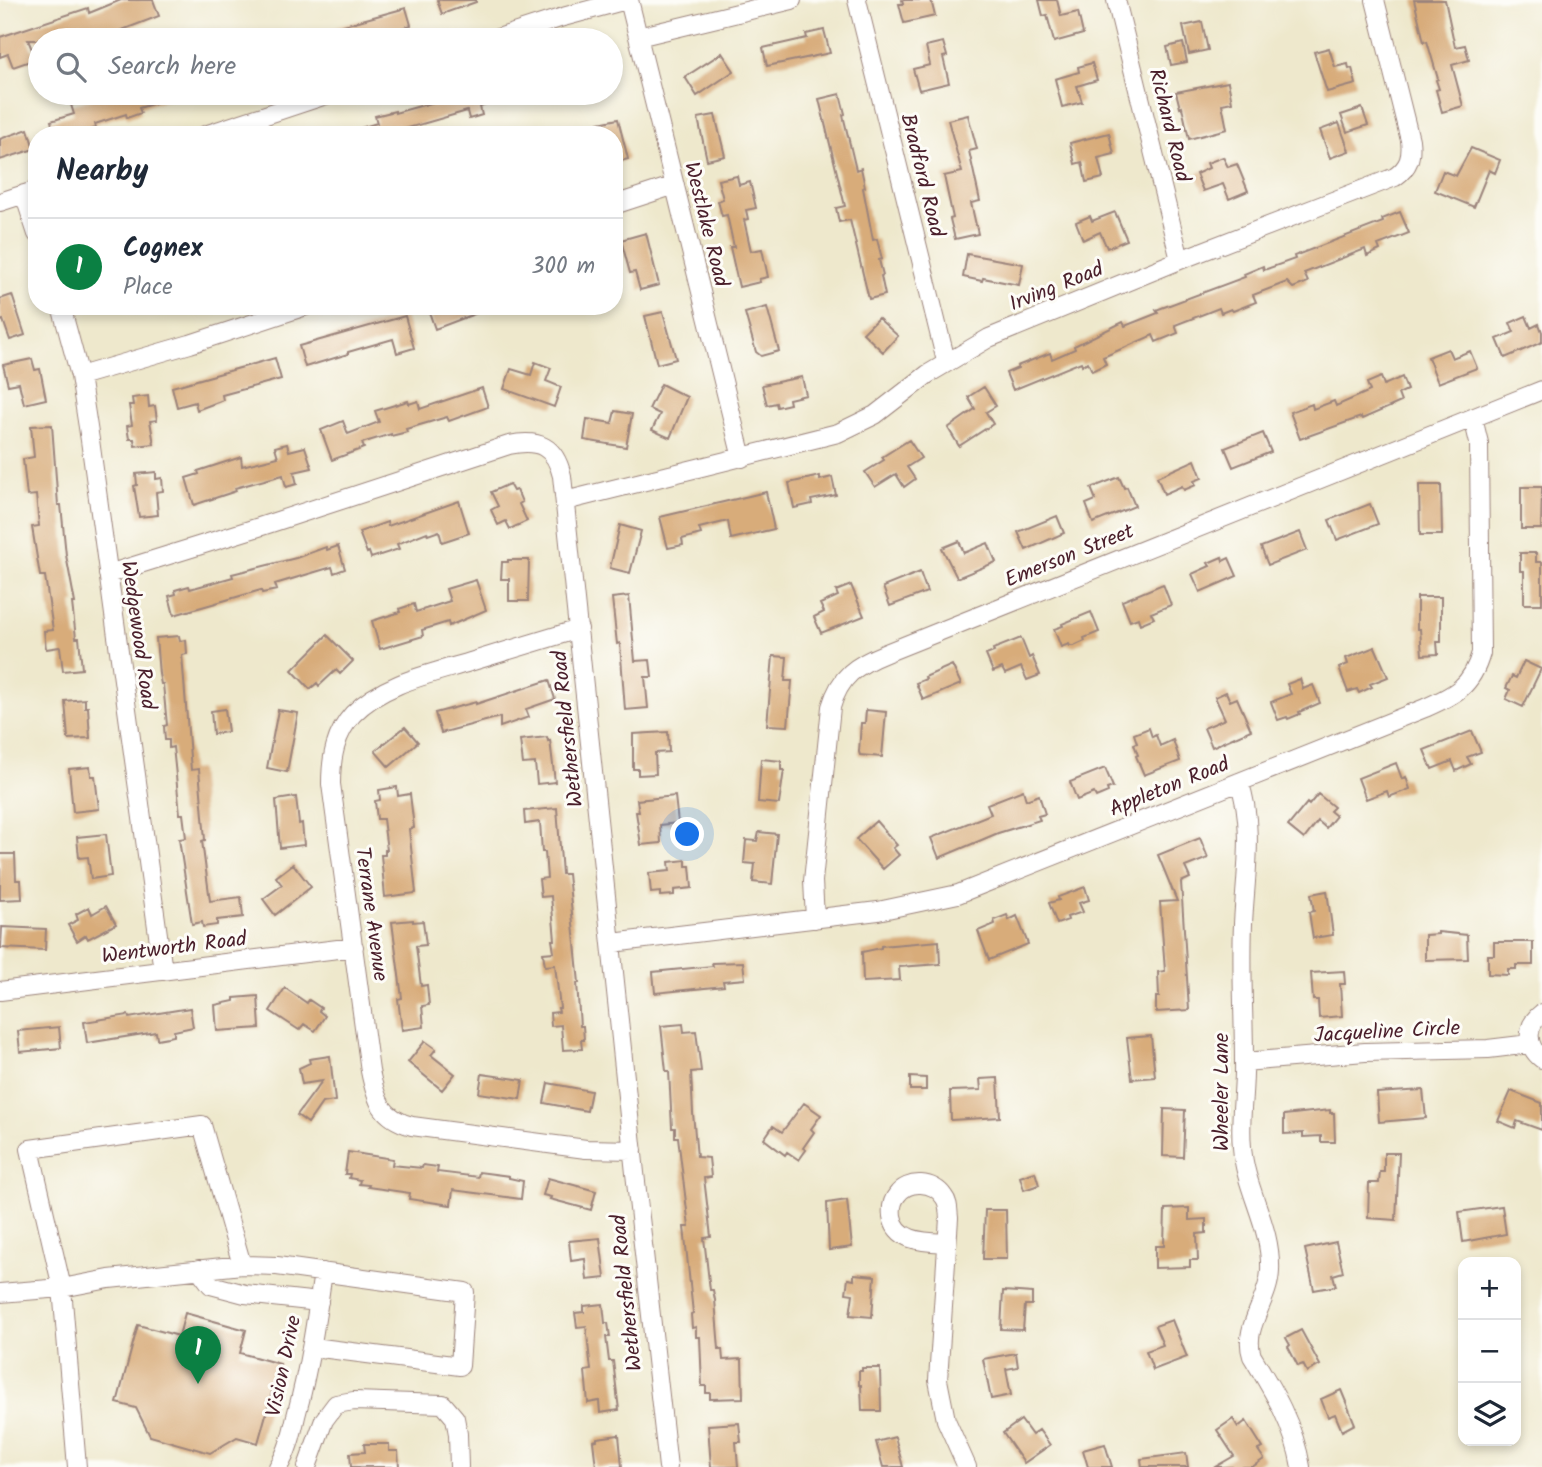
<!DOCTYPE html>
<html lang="en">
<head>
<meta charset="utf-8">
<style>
  body { margin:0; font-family:Kalam,sans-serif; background:#f2f2f3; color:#1f2937 }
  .controls { position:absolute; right:21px; bottom:21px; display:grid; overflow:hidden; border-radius:14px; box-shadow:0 4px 10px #0003 }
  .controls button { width:63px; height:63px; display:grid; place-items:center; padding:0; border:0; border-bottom:2px solid #e0e1e3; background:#fff; color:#1f2937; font:35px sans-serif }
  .you { position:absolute; left:688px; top:835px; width:24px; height:24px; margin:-18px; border:5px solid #fff; border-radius:50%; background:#1a73e8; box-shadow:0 0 0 10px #1a73e833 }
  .badge { display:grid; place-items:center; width:46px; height:46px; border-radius:50%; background:#0b8043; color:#fff; font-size:23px; font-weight:700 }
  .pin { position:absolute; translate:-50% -58px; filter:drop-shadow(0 2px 4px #0008) }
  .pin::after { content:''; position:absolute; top:37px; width:24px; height:21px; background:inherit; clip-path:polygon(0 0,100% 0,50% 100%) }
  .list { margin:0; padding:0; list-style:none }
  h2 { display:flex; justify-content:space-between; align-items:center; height:91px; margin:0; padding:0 28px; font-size:30px }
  h2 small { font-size:23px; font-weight:400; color:#747a83 }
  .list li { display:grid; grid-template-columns:46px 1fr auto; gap:21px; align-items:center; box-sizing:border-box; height:98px; padding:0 28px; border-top:2px solid #e0e1e3 }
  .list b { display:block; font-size:26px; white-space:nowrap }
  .list p { margin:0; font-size:23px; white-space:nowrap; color:#747a83 }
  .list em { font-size:23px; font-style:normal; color:#747a83 }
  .icon { flex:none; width:38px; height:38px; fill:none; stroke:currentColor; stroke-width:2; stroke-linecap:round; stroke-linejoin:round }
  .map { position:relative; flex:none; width:1542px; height:1467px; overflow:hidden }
  .search { position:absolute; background:#fff; box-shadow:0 4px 10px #0003; left:28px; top:28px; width:595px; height:77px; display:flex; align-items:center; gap:18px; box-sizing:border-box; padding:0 24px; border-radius:38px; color:#747a83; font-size:26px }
  .panel { position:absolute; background:#fff; box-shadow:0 4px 10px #0003; left:28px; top:126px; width:595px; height:189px; border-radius:28px }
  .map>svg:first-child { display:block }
</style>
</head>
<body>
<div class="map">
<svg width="1542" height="1467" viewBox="0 0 1542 1467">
  <rect width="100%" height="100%" fill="#fdfcf7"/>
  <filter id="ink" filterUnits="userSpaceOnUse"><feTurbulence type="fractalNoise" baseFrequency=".0143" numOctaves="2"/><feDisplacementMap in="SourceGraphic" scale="14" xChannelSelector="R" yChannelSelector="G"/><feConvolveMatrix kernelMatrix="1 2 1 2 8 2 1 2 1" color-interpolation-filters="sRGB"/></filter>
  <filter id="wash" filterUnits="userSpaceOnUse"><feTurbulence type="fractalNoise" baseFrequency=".00686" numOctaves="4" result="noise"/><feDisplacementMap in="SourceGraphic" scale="28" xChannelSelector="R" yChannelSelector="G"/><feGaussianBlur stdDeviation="1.57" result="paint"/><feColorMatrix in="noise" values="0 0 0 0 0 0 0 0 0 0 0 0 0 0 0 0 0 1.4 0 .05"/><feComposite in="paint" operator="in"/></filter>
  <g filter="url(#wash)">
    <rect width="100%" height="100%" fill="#eee8cc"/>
    <g id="blocks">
      <!-- building -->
      <path fill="#d8ac7a" d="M121,0H153L159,16L96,40H76L75,35L60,40H28L36,59L13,67L8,54L0,57V37L88,8L89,13Z
        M437,0H476V2L442,14Z
        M902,0H931L935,16L904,23L899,4H903Z
        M1039,0H1057L1061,16L1078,12L1083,34L1054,42L1047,15L1043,16Z
        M1414,0H1445L1455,47L1465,45L1469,60L1452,65L1463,106L1442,112L1436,90L1439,89L1436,80L1438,79L1427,41L1424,42Z
        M406,8L411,25L393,31V33L369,40H306L305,38L344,25Z
        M1202,22L1208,50L1189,54L1183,26Z
        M824,30L830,53L767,66L763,48L807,38L806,34Z
        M943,42L947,56L943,57L949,83L919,90L913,69L930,65L926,46Z
        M1183,43L1187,62L1171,65L1167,47Z
        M1329,48L1335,67L1348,64L1349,69L1352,68L1356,84L1327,92L1314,52Z
        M722,53L734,71L697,96L685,77Z
        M1092,63L1097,80L1077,86L1082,102L1062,107L1055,79L1079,72L1078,67Z
        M1228,82L1232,102L1222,104L1227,129L1189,139L1182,107L1180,108L1176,92Z
        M111,93H177L178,96L139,108L141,113L127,118L126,114L95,124L96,128L73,135H55L51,121L74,114L71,105Z
        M454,93H483L486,105L480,107L482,115L469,119L467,111L384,135H349L348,132L377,123L375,116L395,111V113L438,101V98Z
        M840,94L845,114L843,115L856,170L861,168L865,187L863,188L873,240L877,239L882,259L879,260L883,275L881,276L885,295L869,299L850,220L839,222L836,208L845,206L819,99Z
        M1362,108L1368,125L1347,132L1341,115Z
        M715,115L725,156L707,160L698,118Z
        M968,115L977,149L969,151L980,201L971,203L978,234L955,239L950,219L953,218L944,176L962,172L948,120Z
        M618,119L628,159L614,163V135H602L599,123Z
        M1339,123L1349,151L1330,158L1320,130Z
        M28,129L34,149L0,160V139Z
        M1109,133L1114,154L1098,158L1103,178L1086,182L1082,162L1075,164L1070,143Z
        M1471,148L1500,160L1495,173L1489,170L1474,207L1435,191L1443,171L1456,176Z
        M1223,157L1228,167L1237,164L1248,191L1229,199L1223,184L1203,191L1196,174L1209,168L1207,163Z
        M737,176L739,185L750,182L756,208L746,210L748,219L744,220L751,251L762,249L768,277L759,279L760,282L739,287L730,247H734L727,215L722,216L718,201L723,199L718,180Z
        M1115,212L1127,240L1107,248L1100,232L1083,240L1076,222L1090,216L1092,221Z
        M1400,212L1409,233L1378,245L1380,250L1367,256L1365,249L1304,273L1308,282L1293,288L1287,282L1253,295L1256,302L1233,311L1231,309L1221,313L1219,308L1175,325L1178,333L1156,342L1153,335L1103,357L1106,364L1092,371L1088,362L1082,365L1081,362L1013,390L1006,373L1018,368L1017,366L1050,353L1052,359L1075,349L1074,346L1123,322L1125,326L1158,313L1156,310L1245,277L1244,274L1263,266L1264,270L1295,259L1294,256L1383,222L1382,219Z
        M646,233L659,285L640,290L635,272L630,273L621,240Z
        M967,254L1023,264L1019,285L983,278L982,281L963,277Z
        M12,295L25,335L10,340L3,320L0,321V299Z
        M427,306H493V307L435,329Z
        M767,307L779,351L761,356L756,352L745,313Z
        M663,312L676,359L657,364L645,316Z
        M405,316L414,348L397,353L393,339L348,352V354L305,367L299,346Z
        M1526,316L1531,328L1539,324L1542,332V342L1505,358L1497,339L1514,332L1510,323Z
        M878,318L898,336L883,352L863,333Z
        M1448,349L1452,358L1470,351L1477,368L1438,383L1428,357Z
        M275,358L281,379L222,395L223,400L197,410L195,402L177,407L172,387Z
        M32,359L35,370L40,369L46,399L24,404L19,383L8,385L3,365Z
        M535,362L551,368L546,381L561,387L554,407L504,389L511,369L531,375Z
        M802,377L806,395L789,399L790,404L777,407L776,403L767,405L762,385Z
        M1381,377L1384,385L1402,377L1407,390L1398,394L1401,402L1362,419L1361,417L1300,439L1290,412L1312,404L1313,409L1334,401L1336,406L1370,391L1367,383Z
        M661,384L687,397L670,438L652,430L660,414L649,409Z
        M984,387L996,406L986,412L993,424L959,446L948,428L975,409L968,397Z
        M482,388L488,407L449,421L447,417L406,429L407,432L391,436V434L362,443L364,448L332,460L321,430L343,421L348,434L379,422L375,411L408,401L409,404L418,401L420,409Z
        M148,396L149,407L155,406L157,420L150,421L154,444L135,446L134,439H129L127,426L132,425L129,405H133L132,398Z
        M615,411L632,414L626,447L584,440L587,419L612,423Z
        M52,425L58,505H61L66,555L75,603H72L76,638H79L82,669L63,671L60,647L46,649L44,631L53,630L45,576H40L32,527L39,526L36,495L27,496L23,459L34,457L31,426Z
        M1263,433L1271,452L1233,467L1225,448Z
        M909,440L921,458L907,467L915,479L904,487L896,474L875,487L865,472L884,460L882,457Z
        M287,444L289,451L305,447L312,468L294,472L297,484L286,487L283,475L235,488L236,491L194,505L186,478L199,474L198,471L241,457L242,466L278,457L275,447Z
        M1195,460L1202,478L1194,481L1196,485L1184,490L1182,486L1164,494L1157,477Z
        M156,472V479L162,478L163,491L156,492L158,515L139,517L134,486L137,485L136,474Z
        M820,476V480L832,477L836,495L811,500L812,504L794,508L789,483Z
        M1119,477L1124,488L1127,487L1135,506L1093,523L1086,504L1096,500L1091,488Z
        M509,484L513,491L517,490L522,502L519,504L527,521L510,529L506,521L498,525L491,510L498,506L491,492Z
        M1419,485H1441L1442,535H1420Z
        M1521,487H1542L1541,529H1521Z
        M766,492L774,529L731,539L728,521L699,528L701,534L682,539L683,545L668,548L660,517Z
        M459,501L469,533L442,542L439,531L428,535L427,532L397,544L399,549L371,558L369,552L367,553L359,532L387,522L388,526Z
        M1370,504L1378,524L1337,540L1329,520Z
        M1057,516L1064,533L1026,550L1018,532Z
        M620,525L641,531L630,573L610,568Z
        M1300,532L1307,550L1268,565L1261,547Z
        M959,541L964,553L988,543L996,562L957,578L942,548Z
        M338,546L345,569L334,573L332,567L275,584L277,590L262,593L261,590L174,615L169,596L176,594L175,590L189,586L190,589L233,577L232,574L296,558L326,547L327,550Z
        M1520,553H1536V562H1542V604H1524V571H1520Z
        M1222,557L1223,561L1229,558L1237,576L1200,592L1192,574L1210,566L1208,563Z
        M508,560H529L528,601H509V579H501L502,562H508Z
        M920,572L927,592L890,606L883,587Z
        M476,580L486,610L449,626L448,622L422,630L423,636L380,649L372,621L400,612L399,609L414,604L416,612L450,601L446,589Z
        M1163,584L1171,605L1151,613L1154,618L1140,624L1138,618L1130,621L1122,601Z
        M851,585L864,616L821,633L814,617L824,612L820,604L838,596L836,591Z
        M629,596L635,661L650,660L652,677H645L648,708L625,710L620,643L617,644L612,598Z
        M1417,597H1441V642H1437L1438,654L1422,655L1420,629H1417Z
        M1091,612L1099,632L1084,638L1085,641L1074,646H1070L1069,644L1061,647L1054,629L1063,626L1062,624Z
        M327,635L353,661L340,674L336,670L319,686L317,683L310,689L292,670Z
        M179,636L180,641L186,640L187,654L182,655L191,770L199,769L205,840L202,841L210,901L241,897L243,917L217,920V925L203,927L202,922L192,924L179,839L186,838L183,814H180L173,747L169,748V740H165L164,726L167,725L163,684H161L159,674L156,638Z
        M1021,638L1029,658L1032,656L1040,675L1027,680L1021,667L1005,674L1002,668L993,672L986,655L994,652L993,649Z
        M1375,647L1388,677L1370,684L1372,687L1359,693L1357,689L1348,692L1339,668L1348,664L1346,658Z
        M773,656L787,657L785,681H792L788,726L767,725Z
        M1524,661L1541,669L1523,707L1506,699L1510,690L1506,688L1512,676L1516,678Z
        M952,665L961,684L923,700L916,683L926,679L925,677Z
        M1300,679L1303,689L1313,685L1320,703L1299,712L1300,714L1288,719L1287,717L1278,720L1271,702L1291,694L1287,684Z
        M549,680L555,699L526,709L529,717L500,727V717L441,733L435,713L476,702V704Z
        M1226,692L1230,701L1237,698L1251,730L1212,747L1204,728L1225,719L1215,697Z
        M85,699V707H88L90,738L68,739L65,701Z
        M225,709L228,732L213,734L211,711Z
        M278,710L298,713L287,772L267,768Z
        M866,710L886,712L882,757L860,755L859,752L861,723H865Z
        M405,727L418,742L389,767L375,751Z
        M1149,728L1152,737L1156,735L1160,746L1173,740L1180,761L1144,775L1136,756L1138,755L1134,744L1137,743L1134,734Z
        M1472,731L1481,752L1467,757L1471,764L1456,771L1452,761L1432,769L1424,750Z
        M668,732L669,752L655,753L656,774L638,775V769H633V734Z
        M547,737L548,741L550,740L555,782L537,784L535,763L523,764L520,740Z
        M761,759L781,761V770H784L779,804L758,802Z
        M1396,763L1402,779L1406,777L1410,789L1389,797L1387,791L1366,799L1358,778Z
        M90,767L91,776H95L99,809L73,812L69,769Z
        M1105,768L1113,787L1107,789L1108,792L1096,797L1094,793L1077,800L1070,782Z
        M397,787L398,796L410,794L414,828L409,829L416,893L385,897L381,855H385V850H387L383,819H377L375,801L380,800L379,790Z
        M1023,790L1026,800L1039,795L1045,814L1038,816L1040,820L998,833L939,858L931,838L991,814L987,804Z
        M1318,794L1334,807L1330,811L1336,816L1326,828L1318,821L1304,839L1288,826L1307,803L1309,805Z
        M675,796L678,823L660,825L661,843L641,845L636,812H639L637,800Z
        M296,797L299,824L302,823L304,845L280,848L276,800Z
        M557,808L562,874H568L579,983H577L580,1026H583L584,1040H581L582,1049L563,1050L561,1025L551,1026L550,1013L559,1012L558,1008H560L555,965L545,966L543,953L554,952L552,940H555L551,896L541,897L539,879L547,878L545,852H542L540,822L525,824L524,811Z
        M876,821L897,845L893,848L899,855L883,869L856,839Z
        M759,832L777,834L772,884L753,882L755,864L744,863L746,840L757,841Z
        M106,834L111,876L91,879L88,857L79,858L77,837Z
        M1200,838L1208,858L1185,867L1190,878L1181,882L1189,1010L1156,1012V997H1159L1158,972L1165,971L1160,902L1177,901L1158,855Z
        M0,854H15L16,880H21L22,899L0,900Z
        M686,860V866H690L692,888L674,890V895L660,896V892L651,893L649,873L670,871L669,862Z
        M293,864L311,887L275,915L263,899L282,885L276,877Z
        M1085,887L1089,900L1079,903L1083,912L1067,917L1068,920L1057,924L1049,903L1059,900L1058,897Z
        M1327,891L1333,935L1313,938L1309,912L1314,911L1311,894Z
        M106,906L116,924L88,939L86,935L77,941L68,925L78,920L76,914L89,907L92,914Z
        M1007,915L1009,920L1017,916L1028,944L989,960L978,931L995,924L994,920Z
        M413,920V922L423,921L426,945L416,946L421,986L427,985L429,1005L422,1006L424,1027L402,1030L398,999L402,998L392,922Z
        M2,927L46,929L45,950L1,948Z
        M1438,932L1467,935L1468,959L1425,960V935L1438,934Z
        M939,941L940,964L899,967L900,980L863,982L862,952L881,948V946Z
        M1494,942H1533V965H1516V969H1508V975L1488,974V955H1494Z
        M743,962L745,979L723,981L724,986L655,993L653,972L713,966L712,963Z
        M1344,971L1345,984H1340L1342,1016L1319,1018L1318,1000H1313L1311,973Z
        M285,988L307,1003L309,1000L321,1008L319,1011L325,1016L315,1031L304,1024L299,1030L270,1011Z
        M258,996L260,1028L217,1031L215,1005L234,1001V998Z
        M190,1008L193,1027L174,1031V1036L157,1039L156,1032L87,1043L84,1022L128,1015L129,1018Z
        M683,1024L684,1032L696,1031L701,1071L691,1072L693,1113L697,1157L709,1158L711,1177L704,1178L711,1237L704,1238L710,1290H713L715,1300L719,1349H722L723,1360L742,1359L743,1398L710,1399V1393H706V1386H702L700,1337H696V1327L692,1328L691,1314L693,1313L684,1227H689L678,1137H675V1128H672L669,1071H666L661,1026Z
        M59,1027L61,1048L20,1052L18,1031Z
        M1151,1036L1155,1077L1132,1079L1127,1038Z
        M425,1041L436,1049L431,1055L455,1074L442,1090L408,1062Z
        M330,1056L335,1101L322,1103L308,1123L297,1115L322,1081L302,1084L299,1068L310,1063L309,1059Z
        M482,1074L523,1080L520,1099L479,1093Z
        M910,1077L926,1078V1090H910Z
        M998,1078L1000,1117L951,1120L950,1091L981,1090L980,1079Z
        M548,1083L591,1091L587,1111L544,1103Z
        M1423,1090L1426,1118L1379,1122L1377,1093Z
        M1511,1091L1542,1103V1130L1517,1121L1515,1128L1498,1121Z
        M804,1103L821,1115L811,1129L814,1132L803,1148L806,1150L799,1160L787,1152L785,1155L764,1139L773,1126L782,1132Z
        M1164,1109L1185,1110L1183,1157L1163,1156Z
        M1330,1110V1113H1334L1335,1142H1321V1136L1303,1137V1133L1284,1134V1115Z
        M348,1152L393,1159L392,1165L422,1168L423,1165L438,1167L437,1172L478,1177L479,1172L509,1176V1178L523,1181L521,1199L453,1190L451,1205L409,1199L410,1193L368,1187L369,1185L359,1184L360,1180L349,1178L350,1174H345Z
        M1384,1153H1399L1396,1220L1368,1218L1369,1183H1379L1380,1172H1384Z
        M1035,1172L1039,1185L1024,1190L1020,1177Z
        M548,1178L596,1191L591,1210L550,1199L551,1197L543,1195Z
        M847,1200L852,1247L829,1250L827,1203Z
        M1502,1206L1506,1234L1463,1242L1459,1212Z
        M1189,1208V1220L1206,1219V1233L1197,1234L1198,1260H1190V1267L1155,1268V1246H1164L1165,1209Z
        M985,1210H1006L1007,1259H983Z
        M600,1238L605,1278L587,1280L585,1259L571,1261L569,1241Z
        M1336,1242L1343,1272L1333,1275L1336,1286L1314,1290L1305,1249Z
        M854,1274L875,1276L872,1317L850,1315L853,1294L846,1293L848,1279L854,1280Z
        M1003,1291L1032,1293V1305H1025L1023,1330L1001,1329Z
        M603,1304L605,1323H608L610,1337H606L609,1361H613L619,1410L600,1413L599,1401L588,1403L585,1371L591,1370L586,1326L577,1327L575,1313L584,1312V1306Z
        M185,1313L246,1330L240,1353L280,1364L258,1443L237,1437L210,1453L150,1436L136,1408L117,1403L138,1325L179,1336Z
        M1172,1320L1187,1357L1153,1370L1146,1351L1163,1345L1155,1326Z
        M1301,1330L1320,1365L1307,1372L1303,1364L1298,1366L1288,1347L1290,1345L1286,1338Z
        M1016,1353L1018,1367L1006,1369L1011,1395L991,1399L983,1359Z
        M862,1368H880L881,1411H862L861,1385H859V1371H862Z
        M1341,1390L1355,1424L1342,1431L1335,1414L1328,1417L1321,1399Z
        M1233,1419L1238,1427L1246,1421L1263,1448L1258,1450L1264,1459L1252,1467H1215L1234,1456L1217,1430Z
        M1021,1420L1032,1435L1039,1430L1050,1445L1024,1463L1003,1433Z
        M739,1423L741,1442H736L738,1467H711L708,1425Z
        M619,1435L622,1467H596L593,1441L597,1440V1438Z
        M895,1437L903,1467H883L876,1442Z
        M364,1444H389V1451H398L399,1467H351L350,1453L365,1452Z
        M1105,1444L1112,1467H1088L1083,1450Z
        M1186,1453L1188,1467H1142L1141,1459Z"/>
    </g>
  </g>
  <g filter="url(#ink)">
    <use href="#blocks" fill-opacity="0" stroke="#9c847c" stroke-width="2"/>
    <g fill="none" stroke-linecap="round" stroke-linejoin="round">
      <!-- minor casing -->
      <g stroke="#9c847c" stroke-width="20">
        <path id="minor" d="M629,0L742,458
          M857,0L946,361
          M1116,0L1180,260
          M638,37L792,0
          M492,40L563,17L626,0
          M205,135L332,93
          M24,194L37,234
          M0,202L37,190
          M614,205L675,185
          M61,306L80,376L90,440L163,971
          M80,376L190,344L306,306
          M565,501L838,433L875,415L928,374L989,338L1180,260L1395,177C1409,167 1412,157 1410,140L1375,0
          M108,574L259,527L509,445C539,439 555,446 562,476L635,1173L668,1467
          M579,629C543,640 507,651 470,662C431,674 383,683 353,714C335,734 331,758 331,784L370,1071C376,1100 381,1118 412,1126L586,1149L633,1150
          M1239,782C1255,824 1245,879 1243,924C1241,970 1244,1016 1244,1062C1245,1090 1239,1119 1242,1147C1245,1190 1272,1226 1270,1271C1269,1301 1242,1327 1252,1356C1274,1392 1294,1425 1301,1467
          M815,919L813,881L831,707C840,676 856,665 886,653L1542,390
          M612,943L878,911L958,894L1425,708C1455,695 1472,686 1481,653L1479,443L1473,418
          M0,991L354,947
          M1542,1013C1525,1026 1526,1046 1542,1059
          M1244,1062L1365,1052L1488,1049L1530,1044
          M946,1243C925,1242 896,1242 892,1216C891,1208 892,1201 897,1195C908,1179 934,1181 944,1197C949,1203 948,1211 949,1218L938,1380L946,1420L967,1467
          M199,1269L211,1285L245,1294L319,1302
          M0,1293L62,1288L109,1279L242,1265L277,1266L465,1292L460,1366L313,1347
          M77,1467L62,1288L30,1149L202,1125L242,1265
          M278,1467C288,1452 292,1434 296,1416C309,1368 316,1321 323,1272
          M307,1467L324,1420L336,1404L354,1401L443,1404L455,1418L458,1434L459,1467"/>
      </g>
      <!-- minor -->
      <use href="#minor" stroke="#fff" stroke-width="18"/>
    </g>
  </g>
  <g text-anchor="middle" stroke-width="6" stroke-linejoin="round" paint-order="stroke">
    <!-- street labels -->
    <g font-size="21" fill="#4a1f2b" stroke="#fdfcf7">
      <text transform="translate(1170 125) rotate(76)" y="7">Richard Road</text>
      <text transform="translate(923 175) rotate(76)" y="7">Bradford Road</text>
      <text transform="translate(707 224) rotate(76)" y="7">Westlake Road</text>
      <text transform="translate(1056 286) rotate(-22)" y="7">Irving Road</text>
      <text transform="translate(1069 555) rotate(-22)" y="7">Emerson Street</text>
      <text transform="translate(139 635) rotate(82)" y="7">Wedgewood Road</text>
      <text transform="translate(567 729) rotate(-96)" y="7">Wethersfield Road</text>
      <text transform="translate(1169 786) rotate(-22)" y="7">Appleton Road</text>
      <text transform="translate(372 914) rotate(82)" y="7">Terrane Avenue</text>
      <text transform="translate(174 947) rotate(-7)" y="7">Wentworth Road</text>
      <text transform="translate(1387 1031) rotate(-3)" y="7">Jacqueline Circle</text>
      <text transform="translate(1221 1092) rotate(-90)" y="7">Wheeler Lane</text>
      <text transform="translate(626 1293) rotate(-96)" y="7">Wethersfield Road</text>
      <text transform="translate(283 1366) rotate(-78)" y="7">Vision Drive</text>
    </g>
  </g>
</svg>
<div class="controls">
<button>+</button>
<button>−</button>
<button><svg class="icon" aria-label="layers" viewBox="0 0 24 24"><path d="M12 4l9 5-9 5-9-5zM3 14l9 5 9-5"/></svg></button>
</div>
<div class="you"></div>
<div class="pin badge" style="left:198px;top:1384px">1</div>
<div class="search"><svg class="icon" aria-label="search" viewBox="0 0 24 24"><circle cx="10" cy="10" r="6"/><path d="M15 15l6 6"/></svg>Search here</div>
<section class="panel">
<h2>Nearby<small></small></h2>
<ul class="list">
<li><span class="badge">1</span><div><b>Cognex</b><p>Place</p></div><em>300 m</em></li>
</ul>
</section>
</div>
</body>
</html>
